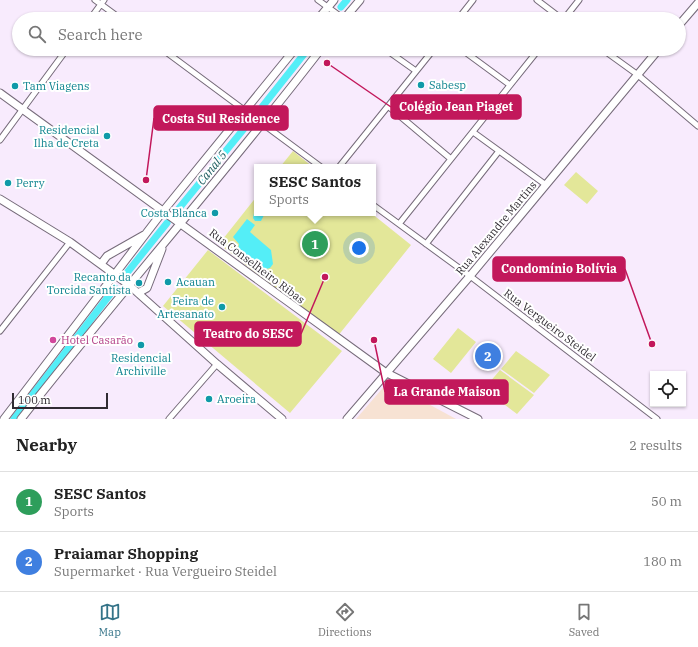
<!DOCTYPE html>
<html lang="en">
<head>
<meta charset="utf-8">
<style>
  body { margin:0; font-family:"IBM Plex Serif",serif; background:#f6f6f6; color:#222 }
  .controls { position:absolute; right:12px; bottom:12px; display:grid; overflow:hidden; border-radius:0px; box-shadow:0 1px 3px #0004 }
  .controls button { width:36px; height:36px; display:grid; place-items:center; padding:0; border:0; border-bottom:1px solid #e0e0e0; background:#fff; color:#222; font:20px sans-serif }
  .scale { position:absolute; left:12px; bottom:10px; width:96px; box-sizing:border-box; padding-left:4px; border:2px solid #302b32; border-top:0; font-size:11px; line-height:14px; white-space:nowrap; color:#302b32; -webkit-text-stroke:3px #fff; paint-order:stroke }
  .you { position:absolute; left:359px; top:248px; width:14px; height:14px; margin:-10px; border:3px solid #fff; border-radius:50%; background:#1a73e8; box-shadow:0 0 0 6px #1a73e833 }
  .badge { display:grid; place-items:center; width:26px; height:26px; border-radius:50%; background:#347388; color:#fff; font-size:13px; font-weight:700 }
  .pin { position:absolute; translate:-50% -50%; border:2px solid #fff; box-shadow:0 1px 4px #0006 }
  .popup { position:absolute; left:254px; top:164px; width:122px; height:52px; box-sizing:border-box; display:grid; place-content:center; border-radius:0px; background:#fff; filter:drop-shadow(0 1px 3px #0005); font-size:13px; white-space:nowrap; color:#767676 }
  .popup b { font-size:15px; color:#222 }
  .popup::after { content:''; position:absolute; left:50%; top:100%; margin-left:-8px; border:8px solid transparent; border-top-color:#fff }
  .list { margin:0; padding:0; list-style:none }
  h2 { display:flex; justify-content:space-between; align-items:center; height:52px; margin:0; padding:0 16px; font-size:17px }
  h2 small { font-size:13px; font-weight:400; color:#767676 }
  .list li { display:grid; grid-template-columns:26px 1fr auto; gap:12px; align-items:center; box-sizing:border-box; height:60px; padding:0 16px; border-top:1px solid #e0e0e0 }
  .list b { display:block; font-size:15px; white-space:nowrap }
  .list p { margin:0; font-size:13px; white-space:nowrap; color:#767676 }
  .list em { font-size:13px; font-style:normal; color:#767676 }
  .icon { flex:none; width:22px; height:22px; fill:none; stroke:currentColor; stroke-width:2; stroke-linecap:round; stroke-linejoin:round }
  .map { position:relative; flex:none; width:698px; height:419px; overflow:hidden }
  .search { position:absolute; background:#fff; box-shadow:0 1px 3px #0004; left:12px; right:12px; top:12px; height:44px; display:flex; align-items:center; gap:10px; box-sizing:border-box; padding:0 14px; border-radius:22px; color:#767676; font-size:15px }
  .sheet { height:172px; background:#fff }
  nav { display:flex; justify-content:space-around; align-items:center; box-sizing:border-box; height:56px; border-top:1px solid #e0e0e0; background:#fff; font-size:11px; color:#767676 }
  nav a { display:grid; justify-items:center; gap:2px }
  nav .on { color:#347388 }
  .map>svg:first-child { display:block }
</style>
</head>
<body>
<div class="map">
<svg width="698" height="419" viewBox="0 0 698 419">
  <rect width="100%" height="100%" fill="#f8ebfd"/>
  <!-- medical -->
  <path fill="#f7e2d3" d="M388,382L456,419H356Z"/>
  <!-- green -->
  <path fill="#e3e799" d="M293,151L313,167H280Z
    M576,172L598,191L587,204L564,185Z
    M257,196V213H371L411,245L337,337L219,244Z
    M208,250L342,351L290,413L163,306Z
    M458,328L476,342L451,373L433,359Z
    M516,351L550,375L534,393L501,369Z
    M500,370L534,395L517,414L484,389Z"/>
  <!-- water -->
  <path fill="#54eef7" d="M257,210V213L264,215L261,221H255L253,218L254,213Z
    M247,219L255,225L250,232L271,250L273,264L270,268L262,270L238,250L239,244L233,237Z"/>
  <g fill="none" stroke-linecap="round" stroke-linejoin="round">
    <!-- canal -->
    <path stroke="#54eef7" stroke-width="7" d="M341,7L347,0
      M262,107L308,49
      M176,212L247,125
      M126,274L167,223
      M14,419L115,288"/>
    <!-- street casing -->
    <g stroke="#766b7a" stroke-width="7">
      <path id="street" d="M95,0L121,19
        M318,0L344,19
        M537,0L562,19
        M90,19L104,0
        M458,19L473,0
        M564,19L579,0
        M162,49L321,167
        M385,49L416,71
        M461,49L510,85
        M602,49L638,75L698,126
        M388,106L451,159
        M473,132L546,185
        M0,140L67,49
        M339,167L434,49
        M373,205L470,276L657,419
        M399,224L539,49
        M426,244L499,151
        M0,331L70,242
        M169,419L217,364"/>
    </g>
    <!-- secondary casing -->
    <g stroke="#766b7a" stroke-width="9">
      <path id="secondary" d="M318,19L334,0
        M344,19L360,0
        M679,25L698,3
        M0,93L385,372L478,419
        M0,199L70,242L129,285L217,364L282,419
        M101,264L107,256L144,235
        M138,293L147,288L162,249
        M4,419L164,210L295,49
        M21,419C119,294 224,175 321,49
        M347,419L470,276L659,49"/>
    </g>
    <!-- street -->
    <use href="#street" stroke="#fff" stroke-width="5"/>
    <!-- secondary -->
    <use href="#secondary" stroke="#fff" stroke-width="7"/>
  </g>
  <!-- markers -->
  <g fill="#0f9aa8" stroke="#fff" stroke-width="1.5">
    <circle cx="421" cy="85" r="4"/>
    <circle cx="15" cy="86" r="4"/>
    <circle cx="107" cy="136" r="4"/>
    <circle cx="8" cy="183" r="4"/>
    <circle cx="215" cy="213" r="4"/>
    <circle cx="168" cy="282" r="4"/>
    <circle cx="139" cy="283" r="4"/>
    <circle cx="222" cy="307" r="4"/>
    <circle cx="141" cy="345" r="4"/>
    <circle cx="209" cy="399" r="4"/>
  </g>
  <circle fill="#d1479c" stroke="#fff" stroke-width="1.5" cx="53" cy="340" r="4"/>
  <g text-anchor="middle" stroke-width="4" stroke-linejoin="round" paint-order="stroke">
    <!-- culture labels -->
    <g font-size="11" fill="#0d838f" stroke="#fff" text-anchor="start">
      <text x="429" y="89">Sabesp</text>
      <text x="23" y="90">Tam Viagens</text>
      <text x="99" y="134" text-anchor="end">Residencial<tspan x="99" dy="13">Ilha de Creta</tspan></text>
      <text x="16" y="187">Perry</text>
      <text x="207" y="217" text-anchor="end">Costa Blanca</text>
      <text x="131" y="281" text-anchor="end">Recanto da<tspan x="131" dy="13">Torcida Santista</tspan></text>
      <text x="176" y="286">Acauan</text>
      <text x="214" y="305" text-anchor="end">Feira de<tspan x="214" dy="13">Artesanato</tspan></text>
      <text x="141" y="362" text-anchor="middle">Residencial<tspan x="141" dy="13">Archiville</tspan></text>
      <text x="217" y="403">Aroeira</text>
    </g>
    <!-- street labels -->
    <g font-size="11" fill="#302b32" stroke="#fff">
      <text transform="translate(496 228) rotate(-50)" y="4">Rua Alexandre Martins</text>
      <text transform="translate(257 266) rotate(37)" y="4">Rua Conselheiro Ribas</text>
      <text transform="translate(550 325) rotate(37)" y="4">Rua Vergueiro Steidel</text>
    </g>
    <!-- hotel labels -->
    <g font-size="11" fill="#b23c85" stroke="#fff" text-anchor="start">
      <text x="61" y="344">Hotel Casarão</text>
    </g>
    <!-- water labels -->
    <g font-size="12" font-style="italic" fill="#1d5c60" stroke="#fff">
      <text transform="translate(212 168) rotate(-51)" y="4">Canal 5</text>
    </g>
  </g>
  <!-- callouts -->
  <path fill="none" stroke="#c2185b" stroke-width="1.5" d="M327 63L391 107M146 180L154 118M652 344L625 269M325 277L301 334M374 340L385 392"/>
  <g fill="#c2185b" stroke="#fff" stroke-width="1.5">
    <circle cx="327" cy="63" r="4"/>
    <circle cx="146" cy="180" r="4"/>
    <circle cx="652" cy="344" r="4"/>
    <circle cx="325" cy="277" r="4"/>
    <circle cx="374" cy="340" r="4"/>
  </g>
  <g fill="#c2185b" stroke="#c2185b" stroke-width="1.5">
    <rect x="391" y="95" width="130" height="24" rx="4"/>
    <rect x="154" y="106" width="134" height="24" rx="4"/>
    <rect x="493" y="257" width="132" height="24" rx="4"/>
    <rect x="195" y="322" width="106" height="24" rx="4"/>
    <rect x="385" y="380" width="123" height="24" rx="4"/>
  </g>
  <g font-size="12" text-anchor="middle" font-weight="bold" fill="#fff">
    <text x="456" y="111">Colégio Jean Piaget</text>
    <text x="221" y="123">Costa Sul Residence</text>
    <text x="559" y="273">Condomínio Bolívia</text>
    <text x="248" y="338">Teatro do SESC</text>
    <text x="447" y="396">La Grande Maison</text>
  </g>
</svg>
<div class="controls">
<button><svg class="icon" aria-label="locate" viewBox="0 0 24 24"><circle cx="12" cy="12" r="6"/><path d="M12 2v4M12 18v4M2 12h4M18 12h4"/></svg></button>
</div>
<div class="scale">100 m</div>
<div class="you"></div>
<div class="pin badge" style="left:315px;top:244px;background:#2e9e5b">1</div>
<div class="popup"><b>SESC Santos</b>Sports</div>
<div class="pin badge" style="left:488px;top:356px;background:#3f7fe0">2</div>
<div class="search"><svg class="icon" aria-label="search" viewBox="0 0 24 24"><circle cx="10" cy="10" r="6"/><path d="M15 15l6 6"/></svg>Search here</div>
</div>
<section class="sheet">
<h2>Nearby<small>2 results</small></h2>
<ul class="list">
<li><span class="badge" style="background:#2e9e5b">1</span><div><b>SESC Santos</b><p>Sports</p></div><em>50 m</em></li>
<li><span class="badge" style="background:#3f7fe0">2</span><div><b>Praiamar Shopping</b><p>Supermarket · Rua Vergueiro Steidel</p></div><em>180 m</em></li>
</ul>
</section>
<nav>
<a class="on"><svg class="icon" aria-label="map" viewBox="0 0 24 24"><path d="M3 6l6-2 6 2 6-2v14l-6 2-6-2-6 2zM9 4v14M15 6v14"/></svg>Map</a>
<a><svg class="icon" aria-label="directions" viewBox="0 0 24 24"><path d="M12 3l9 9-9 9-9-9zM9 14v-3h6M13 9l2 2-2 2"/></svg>Directions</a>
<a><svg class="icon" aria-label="saved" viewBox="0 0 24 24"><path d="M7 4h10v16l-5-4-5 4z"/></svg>Saved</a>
</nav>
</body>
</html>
